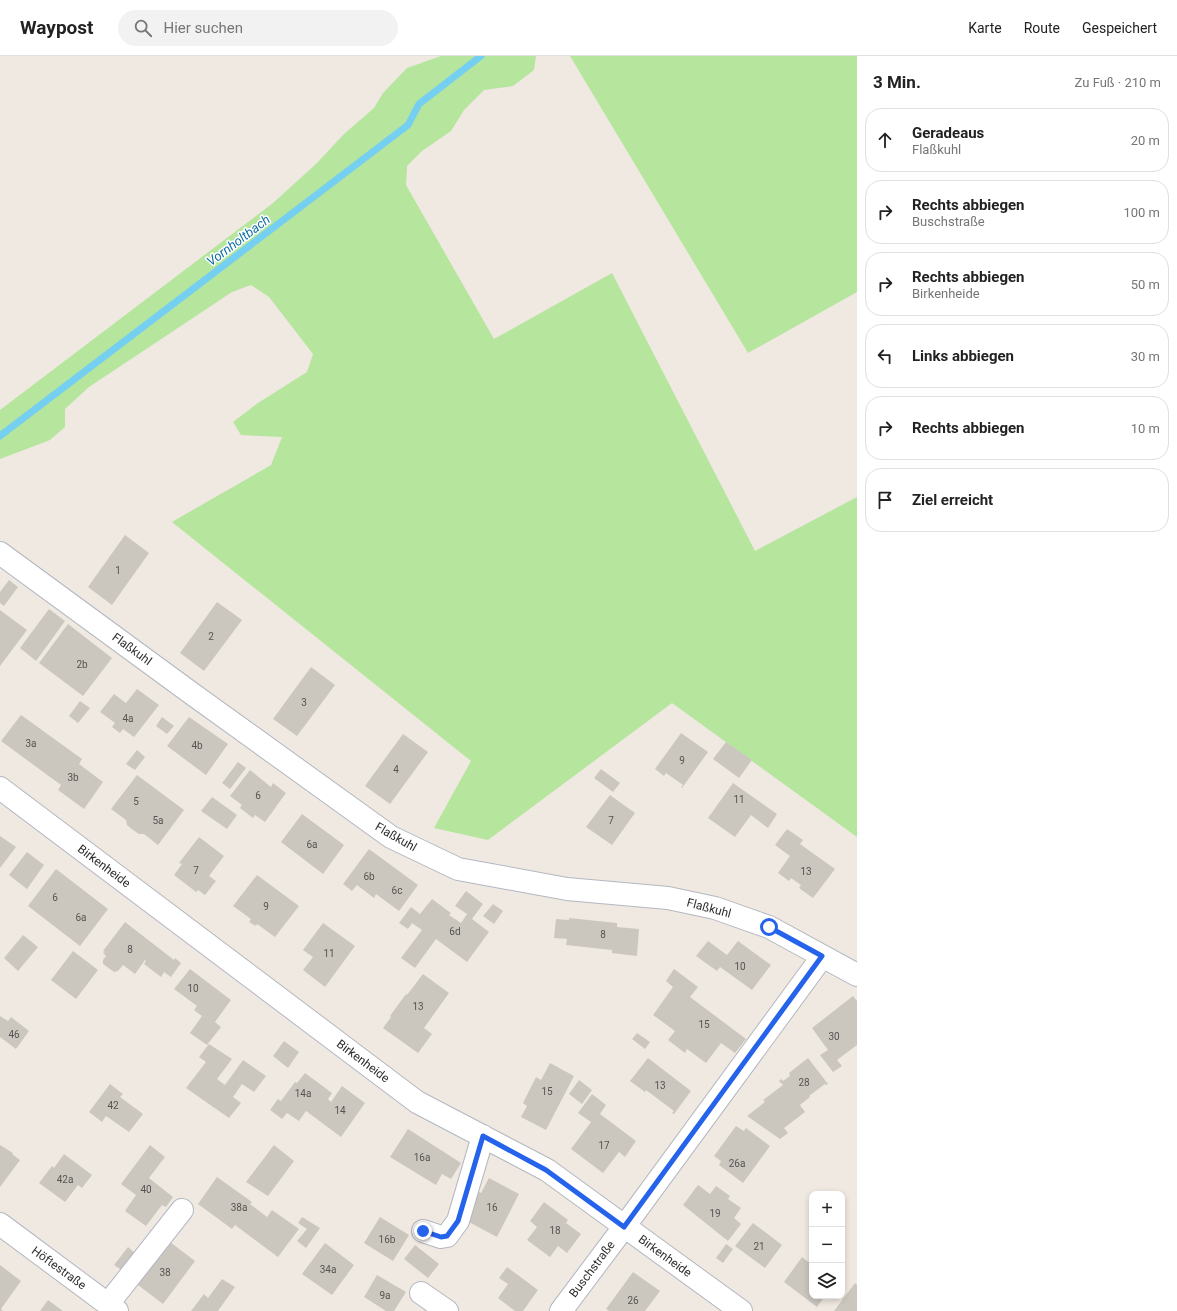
<!DOCTYPE html>
<html lang="de">
<head>
<meta charset="utf-8">
<style>
  body { margin:0; font-family:Roboto,sans-serif; background:#f2f2f2; color:#222 }
  .controls { position:absolute; right:12px; bottom:12px; display:grid; overflow:hidden; border-radius:8px; box-shadow:0 2px 6px #0003 }
  .controls button { width:36px; height:36px; display:grid; place-items:center; padding:0; border:0; border-bottom:1px solid #e0e0e0; background:#fff; color:#222; font:20px sans-serif }
  .stop { position:absolute; width:12px; height:12px; margin:-9px; border:3px solid #2563eb; border-radius:50%; background:#fff }
  .stop.end { background:#2563eb; border-color:#fff; box-shadow:0 1px 4px #0008 }
  .list { margin:0; padding:0; list-style:none }
  h2 { display:flex; justify-content:space-between; align-items:center; height:52px; margin:0; padding:0 16px; font-size:17px }
  h2 small { font-size:13px; font-weight:400; color:#767676 }
  .list li { display:grid; grid-template-columns:26px 1fr auto; gap:12px; align-items:center; box-sizing:border-box; height:64px; margin:0 8px 8px; padding:0 8px; border:1px solid #e0e0e0; border-radius:16px }
  .list b { display:block; font-size:15px; white-space:nowrap }
  .list p { margin:0; font-size:13px; white-space:nowrap; color:#767676 }
  .list em { font-size:13px; font-style:normal; color:#767676 }
  .icon { flex:none; width:22px; height:22px; fill:none; stroke:currentColor; stroke-width:2; stroke-linecap:round; stroke-linejoin:round }
  .map { position:relative; flex:none; width:857px; height:1255px; overflow:hidden }
  header { display:flex; align-items:center; gap:24px; box-sizing:border-box; height:56px; padding:0 20px; background:#fff; border-bottom:1px solid #e0e0e0 }
  header strong { font-size:19px }
  nav { display:flex; gap:22px; margin-inline-start:auto; font-size:14px }
  .search { width:280px; height:36px; background:#f2f2f2; display:flex; align-items:center; gap:10px; box-sizing:border-box; padding:0 14px; border-radius:22px; color:#767676; font-size:15px }
  main { display:flex }
  aside { flex:1; background:#fff }
  .map>svg:first-child { display:block }
</style>
</head>
<body>
<header>
<strong>Waypost</strong>
<div class="search"><svg class="icon" aria-label="search" viewBox="0 0 24 24"><circle cx="10" cy="10" r="6"/><path d="M15 15l6 6"/></svg>Hier suchen</div>
<nav><a>Karte</a><a>Route</a><a>Gespeichert</a></nav>
</header>
<main>
<div class="map">
<svg width="857" height="1255" viewBox="0 0 857 1255">
  <rect width="100%" height="100%" fill="#efe9e1"/>
  <!-- green -->
  <path fill="#b6e59e" d="M441,0H536L534,14L513,30L484,34L464,54L451,75L422,95L407,110L406,129L494,283L612,217L755,495L857,441V781L672,647L488,784L434,772L471,705L172,466L271,409L282,381L241,379L233,366L258,347L307,316L313,298L269,241L251,229L232,236L89,331L65,353V371L50,384L0,403V354L273,147L317,107L344,78L374,52L383,37L407,12Z
    M570,0H857V236L748,297Z"/>
  <g fill="none" stroke-linecap="round" stroke-linejoin="round">
    <!-- stream -->
    <path stroke="#75cff0" stroke-width="7" d="M0,380L408,69L419,48L481,0"/>
  </g>
  <!-- building -->
  <path fill="#cbc7bf" d="M125,479L149,497L112,549L88,531Z
    M9,524L18,531L4,550L0,547V536Z
    M217,546L242,564L204,615L180,597Z
    M49,553L65,565L36,605L20,592Z
    M0,554L27,574L0,610Z
    M68,568L112,602L83,640L39,607Z
    M311,611L335,629L297,680L273,663Z
    M137,633L159,649L134,681L123,673L120,677L112,671L115,667L100,656L114,638L126,647Z
    M80,645L90,652L78,667L69,660Z
    M21,659L82,703L79,708L103,726L84,753L58,734L61,729L1,685Z
    M162,661L174,670L167,678L156,670Z
    M189,661L228,688L206,719L167,690Z
    M681,677L708,696L682,732L681,731L683,729L666,717L664,720L655,713Z
    M403,678L428,696L390,748L365,730Z
    M726,686L752,704L739,722L713,703Z
    M137,694L145,701L135,714L126,708Z
    M238,706L246,712L230,733L222,727Z
    M601,713L620,727L613,736L594,722Z
    M250,714L271,731L273,727L286,737L265,766L255,759L253,762L240,752L242,749L230,740Z
    M137,719L184,754L158,789L144,778H139L133,774L127,769L126,764L111,753Z
    M733,727L777,758L768,772L751,759L735,781L708,762Z
    M610,739L635,757L612,789L586,771Z
    M212,741L237,759L227,773L201,755Z
    M302,758L344,789L323,818L281,786Z
    M787,773L803,784L800,788L835,813L813,842L799,832L801,829L791,822L789,825L778,817L790,800L775,789Z
    M0,780L16,791L0,812Z
    M199,781L224,800L209,820L216,825L205,839L198,834L196,836L174,819L182,808L179,807Z
    M369,793L418,829L399,855L376,838L374,842L357,829L352,835L343,828Z
    M27,796L44,809L27,833L9,819Z
    M56,813L108,853L80,890L28,850Z
    M257,819L299,850L275,881L257,868L256,870L249,866L251,863L233,850Z
    M466,835L483,848L472,863L489,876L467,906L436,883L415,912L401,902L422,874L412,867L408,873L399,867L411,851L420,858L432,843L451,857L449,859L461,867L467,858L455,850Z
    M493,848L503,855L494,868L483,860Z
    M569,862L617,867V871L639,873L637,900L612,897V894L566,889L567,883L554,882L556,863L569,864Z
    M125,866L174,904L175,902L181,907L171,921L164,916L161,921L144,908L146,905L145,904L135,918L123,909L118,915L114,916L103,908V904L106,900L103,897L105,896L103,895Z
    M323,867L355,890L325,931L303,914L313,901L303,894Z
    M23,879L38,891L18,915L4,902Z
    M708,885L727,899L738,885L771,909L752,934L720,911L717,915L696,900Z
    M73,895L98,914L76,943L51,924Z
    M190,913L231,944L215,966L221,971L207,989L190,977L202,960L194,954L197,950L174,933Z
    M674,913L698,931L690,941L746,983L735,997L721,987L706,1007L687,993L685,997L668,984L675,975L653,959L673,931L666,925Z
    M423,918L449,937L424,972L432,978L418,997L383,972L391,961L390,960L406,938L407,939Z
    M853,940L857,945V989L837,1004L842,1010L833,1016L820,999L828,994L812,972Z
    M0,960L8,965L11,961L29,975L16,993L0,981Z
    M637,977L650,986L645,993L632,983Z
    M284,985L299,996L288,1012L273,1000Z
    M209,988L232,1003L217,1023L225,1029L243,1004L266,1020L254,1036L242,1028L233,1041L241,1047L229,1062L186,1032L206,1006L199,1001Z
    M648,1002L691,1035L674,1058L672,1057L674,1055L646,1034L645,1036L630,1025Z
    M808,1002L828,1028L826,1029L825,1028L809,1040L810,1041L800,1049L805,1056L784,1072L788,1077L780,1083L747,1060L765,1046L763,1044L783,1029L779,1025L781,1023L783,1025L790,1020L789,1017Z
    M550,1007L574,1020L546,1074L521,1061L527,1050L523,1047L536,1021L541,1024Z
    M305,1017L332,1037L328,1043L331,1046L342,1030L365,1047L341,1081L306,1055L299,1065L287,1057L282,1063L270,1054L278,1043L281,1045L295,1026L297,1027Z
    M579,1024L592,1034L582,1048L569,1038Z
    M110,1028L123,1038L120,1041L143,1058L129,1076L106,1060L102,1066L89,1056Z
    M592,1038L606,1049L600,1058L636,1085L625,1101L619,1096L603,1117L571,1093L591,1066L578,1057Z
    M736,1070L744,1075L746,1072L770,1090L743,1127L719,1109L721,1105L714,1100Z
    M408,1073L461,1107L451,1123L442,1118L436,1129L390,1101Z
    M0,1089L13,1097L12,1098L20,1104L0,1131Z
    M150,1089L165,1101L149,1122L173,1141L166,1151L162,1149L146,1170L125,1155L136,1139L121,1128Z
    M274,1089L294,1105L268,1140L246,1126Z
    M64,1098L92,1119L82,1132L78,1129L65,1146L39,1127L52,1110L54,1112Z
    M217,1121L252,1146L250,1148L267,1161L272,1154L299,1173L278,1201L235,1169L232,1173L198,1148Z
    M489,1122L519,1138L497,1181L467,1165L471,1151L479,1136L481,1137Z
    M698,1129L710,1138L716,1130L730,1140L728,1143L741,1152L734,1162L741,1168L728,1185L683,1149Z
    M544,1146L568,1164L566,1167L581,1178L567,1197L558,1190L550,1201L527,1184L537,1171L530,1165Z
    M302,1161L320,1172L306,1192L297,1185L307,1173L298,1167Z
    M380,1161L409,1179L393,1205L364,1187Z
    M753,1167L782,1189L765,1212L735,1190Z
    M166,1183L195,1205L163,1248L134,1226Z
    M325,1187L354,1209L332,1239L302,1218Z
    M726,1188L733,1193L723,1207L716,1202Z
    M415,1189L439,1208L428,1222L404,1203Z
    M128,1191L137,1199L123,1215L114,1209Z
    M802,1201L812,1209V1240H825L817,1251L784,1226Z
    M0,1209L21,1225L1,1253L3,1255H0Z
    M507,1211L538,1234L523,1255H515L498,1242L508,1228L499,1222Z
    M633,1216L660,1235L645,1255H609L606,1253Z
    M377,1219L406,1236L394,1255H386L364,1241Z
    M222,1223L235,1231L218,1255H191L204,1238L208,1242Z
    M855,1227L857,1229V1255H834Z
    M48,1244L63,1255H40Z"/>
  <g fill="none" stroke-linecap="round" stroke-linejoin="round">
    <!-- minor casing -->
    <g stroke="#b4b7c1" stroke-width="24">
      <path id="minor" d="M0,497L191,637L391,781L458,813L567,833L668,842L715,852L769,871L857,919
        M0,732L417,1046L547,1114L741,1255
        M0,1168L117,1255
        M423,1175L441,1181L447,1180L458,1165L483,1080
        M421,1237L447,1255
        M108,1248L182,1154
        M561,1255L624,1171L822,901"/>
    </g>
    <!-- minor -->
    <use href="#minor" stroke="#fff" stroke-width="22"/>
  </g>
  <g fill="none" stroke-linecap="round" stroke-linejoin="round">
    <!-- route -->
    <path stroke="#2563eb" stroke-width="5" d="M423,1175L441,1181L447,1180L458,1165L483,1080L546,1114L624,1171L822,900L769,871"/>
  </g>
  <g text-anchor="middle" stroke-width="3" stroke-linejoin="round" paint-order="stroke">
    <!-- number labels -->
    <g font-size="10" fill="#555452">
      <text x="118" y="518">1</text>
      <text x="211" y="584">2</text>
      <text x="82" y="612">2b</text>
      <text x="304" y="650">3</text>
      <text x="128" y="666">4a</text>
      <text x="31" y="691">3a</text>
      <text x="197" y="693">4b</text>
      <text x="682" y="708">9</text>
      <text x="396" y="717">4</text>
      <text x="73" y="725">3b</text>
      <text x="258" y="743">6</text>
      <text x="739" y="747">11</text>
      <text x="136" y="749">5</text>
      <text x="158" y="768">5a</text>
      <text x="611" y="768">7</text>
      <text x="312" y="792">6a</text>
      <text x="196" y="818">7</text>
      <text x="806" y="819">13</text>
      <text x="369" y="824">6b</text>
      <text x="397" y="838">6c</text>
      <text x="55" y="845">6</text>
      <text x="266" y="854">9</text>
      <text x="81" y="865">6a</text>
      <text x="455" y="879">6d</text>
      <text x="603" y="882">8</text>
      <text x="130" y="897">8</text>
      <text x="329" y="901">11</text>
      <text x="740" y="914">10</text>
      <text x="193" y="936">10</text>
      <text x="418" y="954">13</text>
      <text x="704" y="972">15</text>
      <text x="14" y="982">46</text>
      <text x="834" y="984">30</text>
      <text x="804" y="1030">28</text>
      <text x="660" y="1033">13</text>
      <text x="547" y="1039">15</text>
      <text x="303" y="1041">14a</text>
      <text x="113" y="1053">42</text>
      <text x="340" y="1058">14</text>
      <text x="604" y="1093">17</text>
      <text x="422" y="1105">16a</text>
      <text x="737" y="1111">26a</text>
      <text x="65" y="1127">42a</text>
      <text x="146" y="1137">40</text>
      <text x="239" y="1155">38a</text>
      <text x="492" y="1155">16</text>
      <text x="715" y="1161">19</text>
      <text x="555" y="1178">18</text>
      <text x="387" y="1187">16b</text>
      <text x="759" y="1194">21</text>
      <text x="328" y="1217">34a</text>
      <text x="165" y="1220">38</text>
      <text x="385" y="1243">9a</text>
      <text x="633" y="1248">26</text>
    </g>
    <!-- street labels -->
    <g font-size="12" fill="#2e2e2e" stroke="#fff">
      <text transform="translate(132 593) rotate(36)" y="4">Flaßkuhl</text>
      <text transform="translate(396 781) rotate(30)" y="4">Flaßkuhl</text>
      <text transform="translate(104 810) rotate(37)" y="4">Birkenheide</text>
      <text transform="translate(709 852) rotate(15)" y="4">Flaßkuhl</text>
      <text transform="translate(363 1005) rotate(37)" y="4">Birkenheide</text>
      <text transform="translate(665 1200) rotate(36)" y="4">Birkenheide</text>
      <text transform="translate(59 1212) rotate(36)" y="4">Höftestraße</text>
      <text transform="translate(592 1213) rotate(-53)" y="4">Buschstraße</text>
    </g>
    <!-- water labels -->
    <g font-size="13" font-style="italic" fill="#0d6fa3" stroke="#fff">
      <text transform="translate(238 184) rotate(-37)" y="5">Vornholtbach</text>
    </g>
  </g>
</svg>
<div class="controls">
<button>+</button>
<button>−</button>
<button><svg class="icon" aria-label="layers" viewBox="0 0 24 24"><path d="M12 4l9 5-9 5-9-5zM3 14l9 5 9-5"/></svg></button>
</div>
<div class="stop" style="left:769px;top:871px"></div>
<div class="stop end" style="left:423px;top:1175px"></div>
</div>
<aside>
<h2>3 Min.<small>Zu Fuß · 210 m</small></h2>
<ul class="list">
<li><svg class="icon" aria-label="ahead" viewBox="0 0 24 24"><path d="M12 20V5M6 11l6-6 6 6"/></svg><div><b>Geradeaus</b><p>Flaßkuhl</p></div><em>20 m</em></li>
<li><svg class="icon" aria-label="right" viewBox="0 0 24 24"><path d="M7 20v-9h11M14 6l5 5-5 5"/></svg><div><b>Rechts abbiegen</b><p>Buschstraße</p></div><em>100 m</em></li>
<li><svg class="icon" aria-label="right" viewBox="0 0 24 24"><path d="M7 20v-9h11M14 6l5 5-5 5"/></svg><div><b>Rechts abbiegen</b><p>Birkenheide</p></div><em>50 m</em></li>
<li><svg class="icon" aria-label="left" viewBox="0 0 24 24"><path d="M17 20v-9H6M10 6l-5 5 5 5"/></svg><div><b>Links abbiegen</b></div><em>30 m</em></li>
<li><svg class="icon" aria-label="right" viewBox="0 0 24 24"><path d="M7 20v-9h11M14 6l5 5-5 5"/></svg><div><b>Rechts abbiegen</b></div><em>10 m</em></li>
<li><svg class="icon" aria-label="arrive" viewBox="0 0 24 24"><path d="M6 21V4h12l-3 4 3 4H6"/></svg><div><b>Ziel erreicht</b></div></li>
</ul>
</aside>
</main>
</body>
</html>
